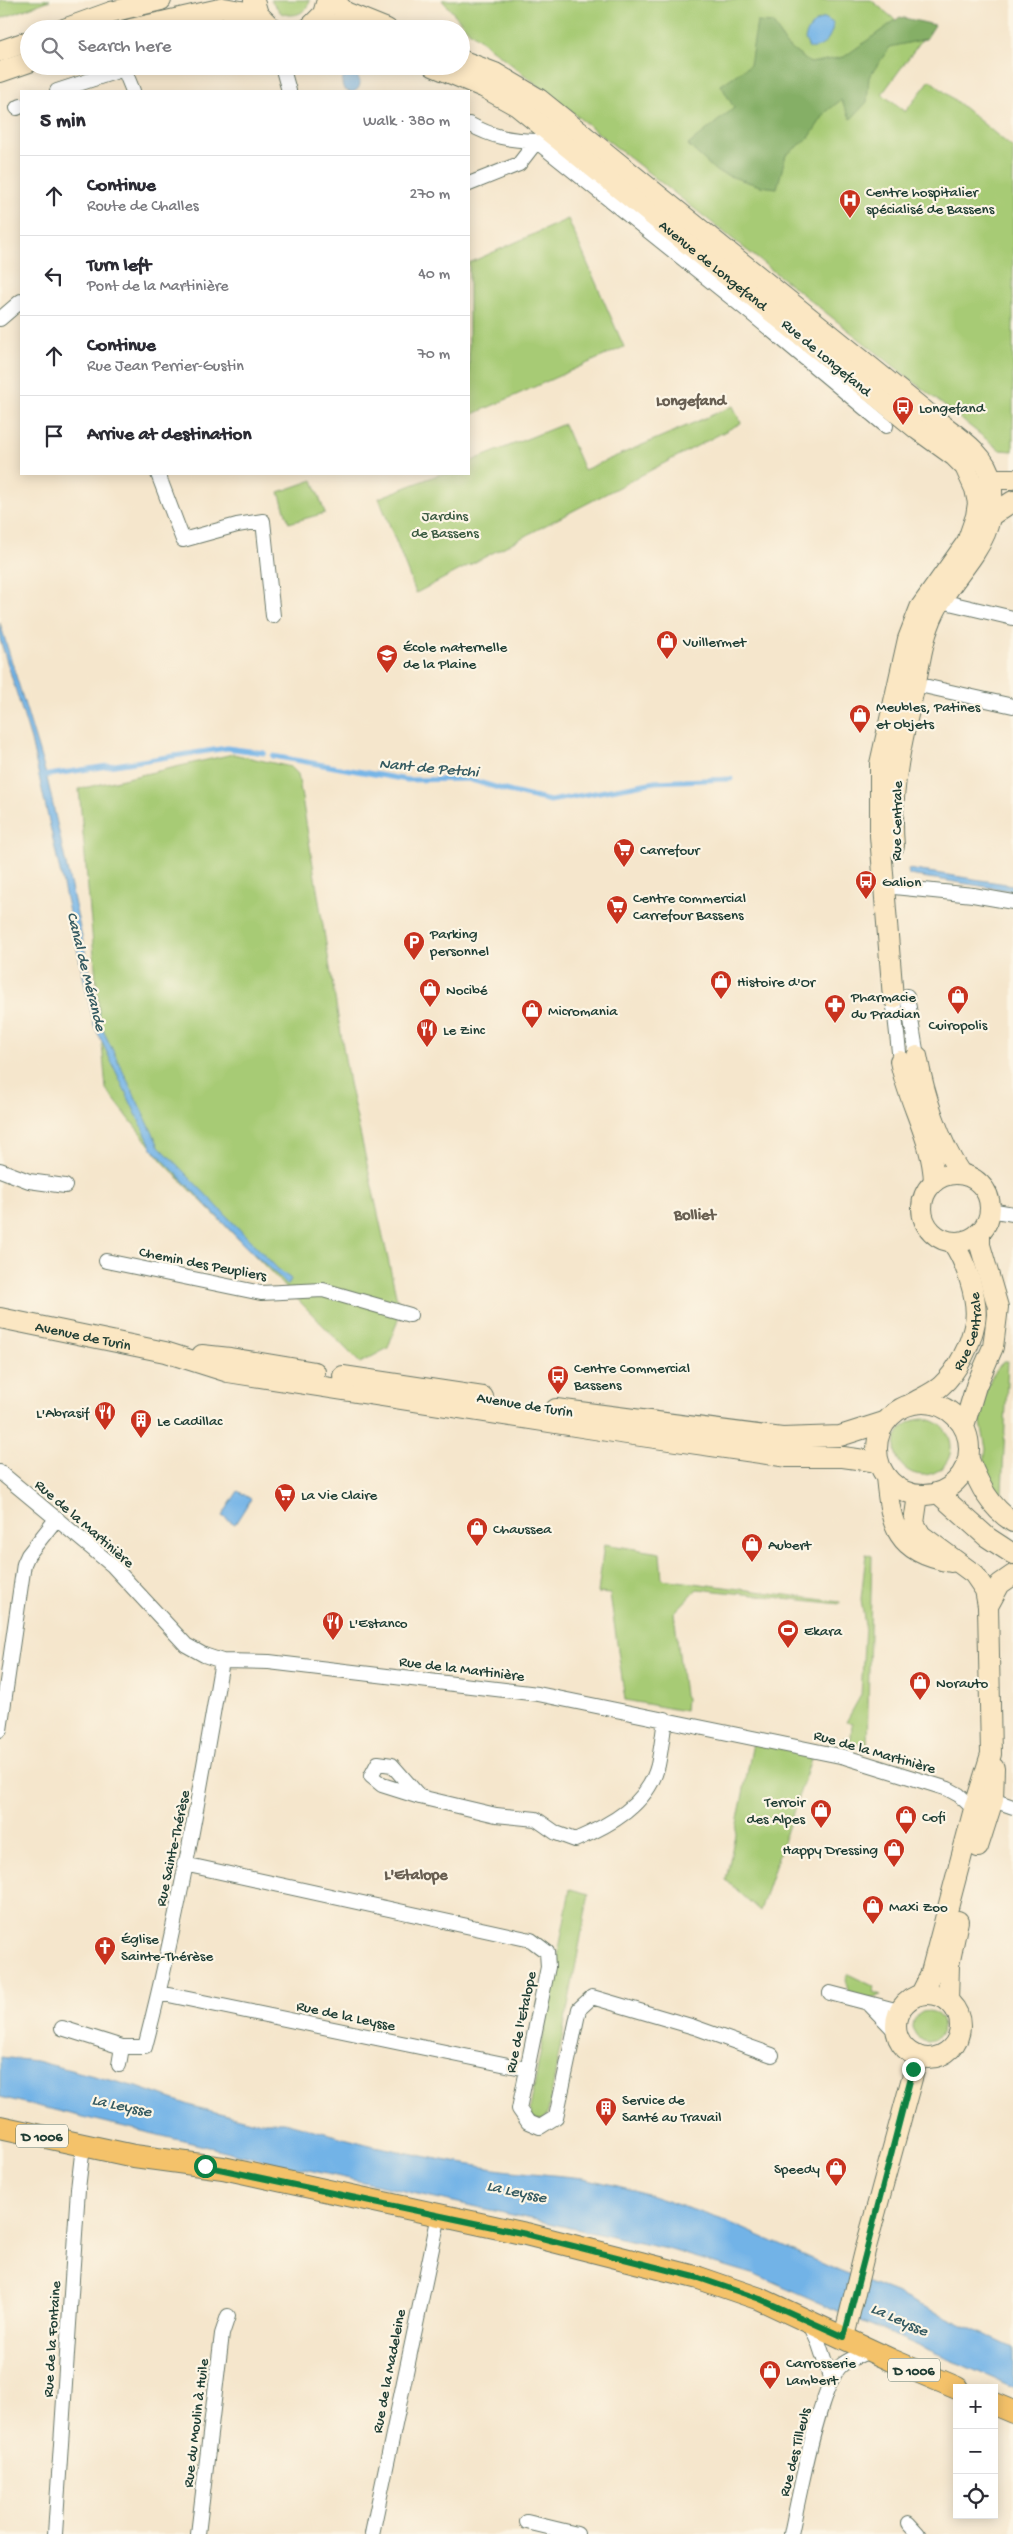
<!DOCTYPE html>
<html lang="en">
<head>
<meta charset="utf-8">
<style>
  body { margin:0; font-family:"Gochi Hand",sans-serif; background:#f2f2f3; color:#2b2b33 }
  .controls { position:absolute; right:15px; bottom:15px; display:grid; overflow:hidden; border-radius:0px; box-shadow:0 2px 12px #0003 }
  .controls button { width:45px; height:45px; display:grid; place-items:center; padding:0; border:0; border-bottom:1px solid #e1e1e2; background:#fff; color:#2b2b33; font:25px sans-serif }
  .stop { position:absolute; width:15px; height:15px; margin:-11px; border:4px solid #0b8043; border-radius:50%; background:#fff }
  .stop.end { background:#0b8043; border-color:#fff; box-shadow:0 1px 5px #0008 }
  .list { margin:0; padding:0; list-style:none }
  h2 { display:flex; justify-content:space-between; align-items:center; height:65px; margin:0; padding:0 20px; font-size:21px }
  h2 small { font-size:16px; font-weight:400; color:#7c7c81 }
  .list li { display:grid; grid-template-columns:32px 1fr auto; gap:15px; align-items:center; box-sizing:border-box; height:80px; padding:0 20px; border-top:1px solid #e1e1e2 }
  .list b { display:block; font-size:19px; white-space:nowrap }
  .list p { margin:0; font-size:16px; white-space:nowrap; color:#7c7c81 }
  .list em { font-size:16px; font-style:normal; color:#7c7c81 }
  .icon { flex:none; width:28px; height:28px; fill:none; stroke:currentColor; stroke-width:2; stroke-linecap:round; stroke-linejoin:round }
  .map { position:relative; flex:none; width:1013px; height:2534px; overflow:hidden }
  .search { position:absolute; background:#fff; box-shadow:0 2px 12px #0003; left:20px; top:20px; width:450px; height:55px; display:flex; align-items:center; gap:12px; box-sizing:border-box; padding:0 18px; border-radius:28px; color:#7c7c81; font-size:19px }
  .panel { position:absolute; background:#fff; box-shadow:0 2px 12px #0003; left:20px; top:90px; width:450px; height:385px; border-radius:0px }
  .map>svg:first-child { display:block }
</style>
</head>
<body>
<div class="map">
<svg width="1013" height="2534" viewBox="0 0 1013 2534">
  <rect width="100%" height="100%" fill="#fcf5e5"/>
  <filter id="ink" filterUnits="userSpaceOnUse"><feTurbulence type="fractalNoise" baseFrequency=".02" numOctaves="2"/><feDisplacementMap in="SourceGraphic" scale="10" xChannelSelector="R" yChannelSelector="G"/><feConvolveMatrix kernelMatrix="1 2 1 2 8 2 1 2 1" color-interpolation-filters="sRGB"/></filter>
  <filter id="wash" filterUnits="userSpaceOnUse"><feTurbulence type="fractalNoise" baseFrequency=".0096" numOctaves="4" result="noise"/><feDisplacementMap in="SourceGraphic" scale="20" xChannelSelector="R" yChannelSelector="G"/><feGaussianBlur stdDeviation="1.12" result="paint"/><feColorMatrix in="noise" values="0 0 0 0 0 0 0 0 0 0 0 0 0 0 0 0 0 1.4 0 .05"/><feComposite in="paint" operator="in"/></filter>
  <g filter="url(#wash)">
    <rect width="100%" height="100%" fill="#f5e6cc"/>
    <!-- green -->
    <path fill="#a7cb74" stroke="#638454" d="M0,0H50L0,19Z
      M271,0H310C306,14 294,18 281,13Z
      M442,0H871L921,41L882,94L905,112L930,80L1013,148V451L1000,450L469,31Z
      M568,219L624,347L469,416V263Z
      M733,406L741,423L416,593L379,498L440,474H469V462L564,424L584,470Z
      M313,480L325,513L289,523L279,492Z
      M233,754L291,767L298,774L349,1083L400,1313L388,1348L360,1363L162,1161L106,1089L79,789Z
      M1003,1361H1008L1002,1492L994,1491L983,1468L986,1449L980,1418L981,1405L991,1378Z
      M895 1447a28 28 0 1 1 56 0a28 28 0 1 1-56 0Z
      M604,1544L660,1553L662,1579L840,1602V1604L697,1589L674,1613L684,1695L686,1698L685,1711L625,1700L610,1594L598,1593Z
      M866,1554L872,1556L867,1747L844,1741V1738L851,1739L852,1723L846,1722L861,1695L865,1626L861,1599Z
      M754,1738L814,1750L760,1911L726,1880Z
      M570,1889L589,1894L548,2112L543,2120L533,2119L530,2109Z
      M848,1974L875,1987L873,1992L882,1995L866,1999L849,1993L845,1980Z
      M913 2026a15 15 0 1 1 30 0a15 15 0 1 1-30 0Z"/>
    <!-- forest -->
    <path fill="#85af66" stroke="#52764d" d="M900,17L935,25L926,39L890,47L869,77L867,102L851,119L841,100L826,112L809,138L786,155L777,188L760,186L717,172L688,145L734,108L721,85L750,65L757,22L773,23L786,45L810,63L844,57Z"/>
    <!-- water -->
    <path fill="#72b3e7" stroke="#48788e" d="M825,18L833,23C833,35 823,51 809,48L805,39C808,28 814,21 825,18Z
      M342 83a9 9 0 1 1 18 0a9 9 0 1 1-18 0Z
      M0,623L47,778L102,1028L159,1146L278,1269L291,1279L288,1285L244,1245L152,1148L94,1025L31,740L0,639Z
      M908,869L1013,885V891L909,875Z
      M238,1491L251,1499L235,1524L222,1516Z
      M0,2057L36,2061L140,2088L195,2107L256,2122H284L370,2145L442,2160L501,2170L584,2178L634,2190L726,2221L841,2272L895,2293L1013,2348V2387L755,2275L671,2250L250,2157L0,2097Z"/>
    <g fill="none" stroke-linecap="round" stroke-linejoin="round">
      <!-- stream -->
      <path stroke="#72b3e7" stroke-width="5" d="M273,756L407,780L468,779L512,792L550,801L655,782L731,779
        M42,776L227,748L264,753"/>
    </g>
  </g>
  <g filter="url(#ink)">
    <g fill="none" stroke-linecap="round" stroke-linejoin="round">
      <!-- street casing -->
      <g stroke="#6a7869" stroke-width="16">
        <path id="street" d="M282,66L289,91
          M57,91L124,69L133,91
          M17,108L21,106
          M469,124C493,137 508,140 536,141L753,315L886,426
          M469,184L519,164L536,142
          M0,319L21,301
          M158,474L183,540L237,525L263,521L273,616
          M941,601L1013,618
          M915,684L1013,706
          M884,886L973,895L1013,902
          M907,996L917,1056
          M893,998L900,1061
          M0,1170L29,1181L65,1186
          M990,1210L1013,1214
          M106,1261L261,1293L323,1290L410,1315
          M0,1472L112,1565L186,1645L204,1655L222,1661L269,1662L538,1694L845,1757L948,1789L959,1795L974,1809
          M0,1730L24,1564L28,1555L57,1518
          M420,1797L382,1785L371,1776L378,1763L392,1765L420,1797L496,1815L536,1819L556,1833L575,1840C610,1825 648,1805 658,1765C661,1750 663,1734 665,1719
          M993,1800L1013,1807
          M184,1864L531,1940L547,1952L548,1967L519,2109L528,2122L540,2127L556,2117L579,2009L592,1997L694,2027L772,2055
          M159,1993L527,2069
          M830,1993L899,2011
          M870,2005L896,2032
          M62,2028L122,2047H145C178,1920 200,1790 222,1661
          M119,2065L122,2047
          M809,2322L819,2344L831,2380
          M527,2522L577,2534
          M908,2523L918,2534
          M55,2534L78,2189L83,2146
          M198,2534L222,2334L228,2316
          M372,2534L439,2215
          M791,2534C798,2502 820,2380 843,2364C851,2358 862,2355 871,2350"/>
      </g>
      <!-- secondary casing -->
      <g stroke="#6a7869" stroke-width="22">
        <g id="secondary">
          <path d="M334,0L345,12L387,29"/>
          <path d="M254,1L258,14L273,29"/>
          <path d="M309,28L329,23L341,29"/>
          <path d="M64,29L111,12L161,0"/>
          <path d="M131,29L224,8L258,14"/>
          <path d="M308,29L323,14L327,0"/>
          <path d="M0,51L29,41"/>
          <path d="M461,60L495,73L539,99L930,415C950,432 987,452 991,480C1001,550 949,569 929,626C922,643 920,663 916,681C903,734 889,791 894,846"/>
          <path id="s1" d="M433,66L483,87L517,106L918,430L954,456L965,467L975,489L978,503L976,516L967,542L920,608L908,639L880,764V836L893,998"/>
          <path d="M0,72L29,62"/>
          <path d="M984,490L991,479H1013"/>
          <path d="M992,515L1013,501"/>
          <path d="M917,1056C924,1094 939,1143 961,1174"/>
          <path d="M900,1061C908,1102 933,1140 934,1182"/>
          <circle cx="956" cy="1208" r="34"/>
          <path id="s2" d="M0,1318L165,1352L228,1372L620,1433L788,1457H843L878,1462"/>
          <path d="M202,1355L230,1358L315,1372"/>
          <path d="M343,1376L483,1397"/>
          <circle cx="923" cy="1449" r="46"/>
          <path id="s3" d="M911,1404C921,1398 933,1393 941,1386C958,1371 971,1344 975,1322C979,1300 965,1259 952,1242"/>
          <path d="M556,1409L782,1438L840,1436L884,1422"/>
          <path d="M964,1426L976,1386L993,1347L998,1307L980,1245V1232"/>
          <path d="M969,1460C980,1486 989,1506 1013,1522"/>
          <path d="M886,1477C891,1527 896,1552 951,1562"/>
          <path d="M938,1493L987,1537L1013,1554"/>
          <path d="M918,1495L914,1523L921,1535L974,1574L985,1590L988,1606L991,1754L974,1809L930,1976L921,1994"/>
          <path d="M988,1606L1000,1584L1013,1575"/>
          <path d="M978,1847L993,1800L994,1768"/>
          <circle cx="928" cy="2026" r="32"/>
          <path d="M948,2001L949,1965L958,1921"/>
          <path d="M844,2337L866,2247L918,2056"/>
        </g>
      </g>
      <!-- primary casing -->
      <g stroke="#6a7869" stroke-width="24">
        <path id="primary" d="M0,2127L134,2156L223,2168L526,2234L699,2278L760,2299L891,2360L957,2388
          M994,2404L1013,2412"/>
      </g>
      <!-- street -->
      <use href="#street" stroke="#fff" stroke-width="14"/>
      <!-- secondary -->
      <use href="#secondary" stroke="#fbe7c3" stroke-width="20"/>
      <!-- primary -->
      <use href="#primary" stroke="#f4c26a" stroke-width="22"/>
    </g>
  </g>
  <g fill="none" stroke-linecap="round" stroke-linejoin="round" filter="url(#ink)">
    <!-- route -->
    <path stroke="#0b8043" stroke-width="6" d="M205,2166L526,2234L699,2278L760,2299L844,2337L913,2069"/>
  </g>
  <!-- icons -->
  <defs>
    <g id="hospital-pin" transform="scale(1.125)"><path d="M0 17L-7.5 6A9.5 9.5 0 1 1 7.5 6Z" fill="#c8321e" stroke="#fcf5e5"/><path d="M-5-5h3v3.5h4V-5h3V5h-3V1.5h-4V5h-3Z" fill="#fff"/></g>
    <g id="bus-pin" transform="scale(1.125)"><path d="M0 17L-7.5 6A9.5 9.5 0 1 1 7.5 6Z" fill="#c8321e" stroke="#fcf5e5"/><path d="M-5-6H5V4H4V6H2V4H-2V6H-4V4H-5ZM-3.5-4V0h7V-4ZM-3.5 1.2v1.5H-2V1.2ZM2 1.2v1.5H3.5V1.2Z" fill="#fff"/></g>
    <g id="shop-pin" transform="scale(1.125)"><path d="M0 17L-7.5 6A9.5 9.5 0 1 1 7.5 6Z" fill="#c8321e" stroke="#fcf5e5"/><path d="M-5-2.5h2.3a2.7 3.5 0 0 1 5.4 0H5L5.5 6h-11ZM-1.5-2.5h3a1.5 2.3 0 0 0-3 0Z" fill="#fff"/></g>
    <g id="school-pin" transform="scale(1.125)"><path d="M0 17L-7.5 6A9.5 9.5 0 1 1 7.5 6Z" fill="#c8321e" stroke="#fcf5e5"/><path d="M0-5L7-2L0 1L-7-2ZM-4 1L0 2.5L4 1V4Q0 6-4 4Z" fill="#fff"/></g>
    <g id="supermarket-pin" transform="scale(1.125)"><path d="M0 17L-7.5 6A9.5 9.5 0 1 1 7.5 6Z" fill="#c8321e" stroke="#fcf5e5"/><path d="M-6-5.5h2.5l.6 2H6L4.5 2H-2.5L-4.4-4H-6ZM-1.5 3.2a1.3 1.3 0 1 0 .1 0ZM3 3.2a1.3 1.3 0 1 0 .1 0Z" fill="#fff"/></g>
    <g id="parking-pin" transform="scale(1.125)"><path d="M0 17L-7.5 6A9.5 9.5 0 1 1 7.5 6Z" fill="#c8321e" stroke="#fcf5e5"/><path d="M-3.5-5.5H1a3.5 3.5 0 0 1 0 7H-1V5.5H-3.5ZM-1-3.4V-.6H.8a1.4 1.4 0 0 0 0-2.8Z" fill="#fff"/></g>
    <g id="pharmacy-pin" transform="scale(1.125)"><path d="M0 17L-7.5 6A9.5 9.5 0 1 1 7.5 6Z" fill="#c8321e" stroke="#fcf5e5"/><path d="M-2-6h4v4h4v4h-4v4h-4v-4h-4v-4h4Z" fill="#fff"/></g>
    <g id="restaurant-pin" transform="scale(1.125)"><path d="M0 17L-7.5 6A9.5 9.5 0 1 1 7.5 6Z" fill="#c8321e" stroke="#fcf5e5"/><path d="M-5-6h1v4h1v-4h1v4h1v-4h1v5L-1.5 .5V6h-2V.5L-5-1ZM5-6V6H3V1.5H1.5Q1.5-4 5-6Z" fill="#fff"/></g>
    <g id="building-pin" transform="scale(1.125)"><path d="M0 17L-7.5 6A9.5 9.5 0 1 1 7.5 6Z" fill="#c8321e" stroke="#fcf5e5"/><path d="M-4-6H4V6H1V3H-1V6H-4ZM-2.5-4.3h1.7v1.8h-1.7ZM.8-4.3h1.7v1.8H.8ZM-2.5-1h1.7V.8h-1.7ZM.8-1h1.7V.8H.8Z" fill="#fff"/></g>
    <g id="stadium-pin" transform="scale(1.125)"><path d="M0 17L-7.5 6A9.5 9.5 0 1 1 7.5 6Z" fill="#c8321e" stroke="#fcf5e5"/><path d="M0-5a6.5 5 0 1 0 0 10a6.5 5 0 1 0 0-10ZM-3.5-1.8h7v3.6h-7Z" fill="#fff"/></g>
    <g id="church-pin" transform="scale(1.125)"><path d="M0 17L-7.5 6A9.5 9.5 0 1 1 7.5 6Z" fill="#c8321e" stroke="#fcf5e5"/><path d="M-1.2-6h2.4v3.5h3.3v2.4h-3.3V6h-2.4V-.1h-3.3v-2.4h3.3Z" fill="#fff"/></g>
  </defs>
  <g fill-rule="evenodd">
    <use href="#hospital-pin" x="850" y="200"/>
    <use href="#bus-pin" x="903" y="407"/>
    <use href="#shop-pin" x="667" y="641"/>
    <use href="#school-pin" x="387" y="655"/>
    <use href="#shop-pin" x="860" y="715"/>
    <use href="#supermarket-pin" x="624" y="849"/>
    <use href="#bus-pin" x="866" y="881"/>
    <use href="#supermarket-pin" x="617" y="906"/>
    <use href="#parking-pin" x="414" y="942"/>
    <use href="#shop-pin" x="721" y="981"/>
    <use href="#shop-pin" x="430" y="989"/>
    <use href="#shop-pin" x="958" y="996"/>
    <use href="#pharmacy-pin" x="835" y="1005"/>
    <use href="#shop-pin" x="532" y="1010"/>
    <use href="#restaurant-pin" x="427" y="1029"/>
    <use href="#bus-pin" x="558" y="1376"/>
    <use href="#restaurant-pin" x="105" y="1412"/>
    <use href="#building-pin" x="141" y="1420"/>
    <use href="#supermarket-pin" x="285" y="1494"/>
    <use href="#shop-pin" x="477" y="1528"/>
    <use href="#shop-pin" x="752" y="1544"/>
    <use href="#restaurant-pin" x="333" y="1622"/>
    <use href="#stadium-pin" x="788" y="1630"/>
    <use href="#shop-pin" x="920" y="1682"/>
    <use href="#shop-pin" x="821" y="1810"/>
    <use href="#shop-pin" x="906" y="1816"/>
    <use href="#shop-pin" x="894" y="1849"/>
    <use href="#shop-pin" x="873" y="1906"/>
    <use href="#church-pin" x="105" y="1947"/>
    <use href="#building-pin" x="606" y="2108"/>
    <use href="#shop-pin" x="836" y="2168"/>
    <use href="#shop-pin" x="770" y="2371"/>
  </g>
  <g text-anchor="middle" stroke-width="4.5" stroke-linejoin="round" paint-order="stroke">
    <!-- shield labels -->
    <g fill="#fcf5e5" stroke="#617469" stroke-width="1">
      <rect x="16" y="2124.5" width="52" height="23" rx="4"/>
      <rect x="888" y="2358.5" width="52" height="23" rx="4"/>
    </g>
    <g font-size="14" font-weight="bold" fill="#1f3d34">
      <text x="42" y="2141">D 1006</text>
      <text x="914" y="2375">D 1006</text>
    </g>
    <!-- poi labels -->
    <g font-size="15" fill="#1f3d34" stroke="#fcf5e5" text-anchor="start">
      <text x="866" y="196">Centre hospitalier<tspan x="866" dy="17">spécialisé de Bassens</tspan></text>
      <text x="919" y="412">Longefand</text>
      <text x="683" y="646">Vuillermet</text>
      <text x="403" y="651">École maternelle<tspan x="403" dy="17">de la Plaine</tspan></text>
      <text x="876" y="711">Meubles, Patines<tspan x="876" dy="17">et Objets</tspan></text>
      <text x="640" y="854">Carrefour</text>
      <text x="882" y="886">Galion</text>
      <text x="633" y="902">Centre commercial<tspan x="633" dy="17">Carrefour Bassens</tspan></text>
      <text x="430" y="938">Parking<tspan x="430" dy="17">personnel</tspan></text>
      <text x="737" y="986">Histoire d'Or</text>
      <text x="446" y="994">Nocibé</text>
      <text x="851" y="1001">Pharmacie<tspan x="851" dy="17">du Pradian</tspan></text>
      <text x="548" y="1015">Micromania</text>
      <text x="958" y="1029" text-anchor="middle">Cuiropolis</text>
      <text x="443" y="1034">Le Zinc</text>
      <text x="574" y="1372">Centre Commercial<tspan x="574" dy="17">Bassens</tspan></text>
      <text x="89" y="1417" text-anchor="end">L'Abrasif</text>
      <text x="157" y="1425">Le Cadillac</text>
      <text x="301" y="1499">La Vie Claire</text>
      <text x="493" y="1533">Chaussea</text>
      <text x="768" y="1549">Aubert</text>
      <text x="349" y="1627">L'Estanco</text>
      <text x="804" y="1635">Ekara</text>
      <text x="936" y="1687">Norauto</text>
      <text x="805" y="1806" text-anchor="end">Terroir<tspan x="805" dy="17">des Alpes</tspan></text>
      <text x="922" y="1821">Cofi</text>
      <text x="878" y="1854" text-anchor="end">Happy Dressing</text>
      <text x="889" y="1911">Maxi Zoo</text>
      <text x="121" y="1943">Église<tspan x="121" dy="17">Sainte-Thérèse</tspan></text>
      <text x="622" y="2104">Service de<tspan x="622" dy="17">Santé au Travail</tspan></text>
      <text x="820" y="2173" text-anchor="end">Speedy</text>
      <text x="786" y="2367">Carrosserie<tspan x="786" dy="17">Lambert</tspan></text>
    </g>
    <!-- street labels -->
    <g font-size="15" fill="#1f3d34" stroke="#fcf5e5">
      <text dy="5" stroke="none"><textPath href="#s1" startOffset="346">Avenue de Longefand</textPath></text>
      <text transform="translate(827 357) rotate(40)" y="5">Rue de Longefand</text>
      <text transform="translate(896 821) rotate(-89)" y="5">Rue Centrale</text>
      <text transform="translate(203 1263) rotate(11)" y="5">Chemin des Peupliers</text>
      <text dy="5" stroke="none"><textPath href="#s3" startOffset="98">Rue Centrale</textPath></text>
      <text dy="5" stroke="none"><textPath href="#s2" startOffset="85">Avenue de Turin</textPath></text>
      <text transform="translate(525 1404) rotate(9)" y="5">Avenue de Turin</text>
      <text transform="translate(85 1523) rotate(41)" y="5">Rue de la Martinière</text>
      <text transform="translate(462 1668) rotate(7)" y="5">Rue de la Martinière</text>
      <text transform="translate(875 1751) rotate(16)" y="5">Rue de la Martinière</text>
      <text transform="translate(172 1848) rotate(-78)" y="5">Rue Sainte-Thérèse</text>
      <text transform="translate(346 2015) rotate(12)" y="5">Rue de la Leysse</text>
      <text transform="translate(520 2022) rotate(-78)" y="5">Rue de l'Etalope</text>
      <text transform="translate(51 2339) rotate(-86)" y="5">Rue de la Fontaine</text>
      <text transform="translate(388 2371) rotate(-79)" y="5">Rue de la Madeleine</text>
      <text transform="translate(195 2423) rotate(-83)" y="5">Rue du Moulin à Huile</text>
      <text transform="translate(794 2452) rotate(-76)" y="5">Rue des Tilleuls</text>
    </g>
    <!-- park labels -->
    <g font-size="15" fill="#3a5941" stroke="#fcf5e5">
      <text x="445" y="520">Jardins<tspan x="445" dy="17">de Bassens</tspan></text>
    </g>
    <!-- neighbourhood labels -->
    <g font-size="16" font-weight="bold" fill="#685f52" stroke="#fcf5e5">
      <text x="691" y="405">Longefand</text>
      <text x="695" y="1219">Bolliet</text>
      <text x="416" y="1879">L'Etalope</text>
    </g>
    <!-- water labels -->
    <g font-size="16" font-style="italic" fill="#345a61" stroke="#fcf5e5">
      <text transform="translate(429 766) rotate(5)" y="6">Nant de Petchi</text>
      <text transform="translate(88 971) rotate(76)" y="6">Canal de Mérande</text>
      <text transform="translate(122 2104) rotate(12)" y="6">La Leysse</text>
      <text transform="translate(517 2190) rotate(12)" y="6">La Leysse</text>
      <text transform="translate(900 2318) rotate(24)" y="6">La Leysse</text>
    </g>
  </g>
</svg>
<div class="controls">
<button>+</button>
<button>−</button>
<button><svg class="icon" aria-label="locate" viewBox="0 0 24 24"><circle cx="12" cy="12" r="6"/><path d="M12 2v4M12 18v4M2 12h4M18 12h4"/></svg></button>
</div>
<div class="stop" style="left:205px;top:2166px"></div>
<div class="stop end" style="left:913px;top:2069px"></div>
<div class="search"><svg class="icon" aria-label="search" viewBox="0 0 24 24"><circle cx="10" cy="10" r="6"/><path d="M15 15l6 6"/></svg>Search here</div>
<section class="panel">
<h2>5 min<small>Walk · 380 m</small></h2>
<ul class="list">
<li><svg class="icon" aria-label="ahead" viewBox="0 0 24 24"><path d="M12 20V5M6 11l6-6 6 6"/></svg><div><b>Continue</b><p>Route de Challes</p></div><em>270 m</em></li>
<li><svg class="icon" aria-label="left" viewBox="0 0 24 24"><path d="M17 20v-9H6M10 6l-5 5 5 5"/></svg><div><b>Turn left</b><p>Pont de la Martinière</p></div><em>40 m</em></li>
<li><svg class="icon" aria-label="ahead" viewBox="0 0 24 24"><path d="M12 20V5M6 11l6-6 6 6"/></svg><div><b>Continue</b><p>Rue Jean Perrier-Gustin</p></div><em>70 m</em></li>
<li><svg class="icon" aria-label="arrive" viewBox="0 0 24 24"><path d="M6 21V4h12l-3 4 3 4H6"/></svg><div><b>Arrive at destination</b></div></li>
</ul>
</section>
</div>
</body>
</html>
